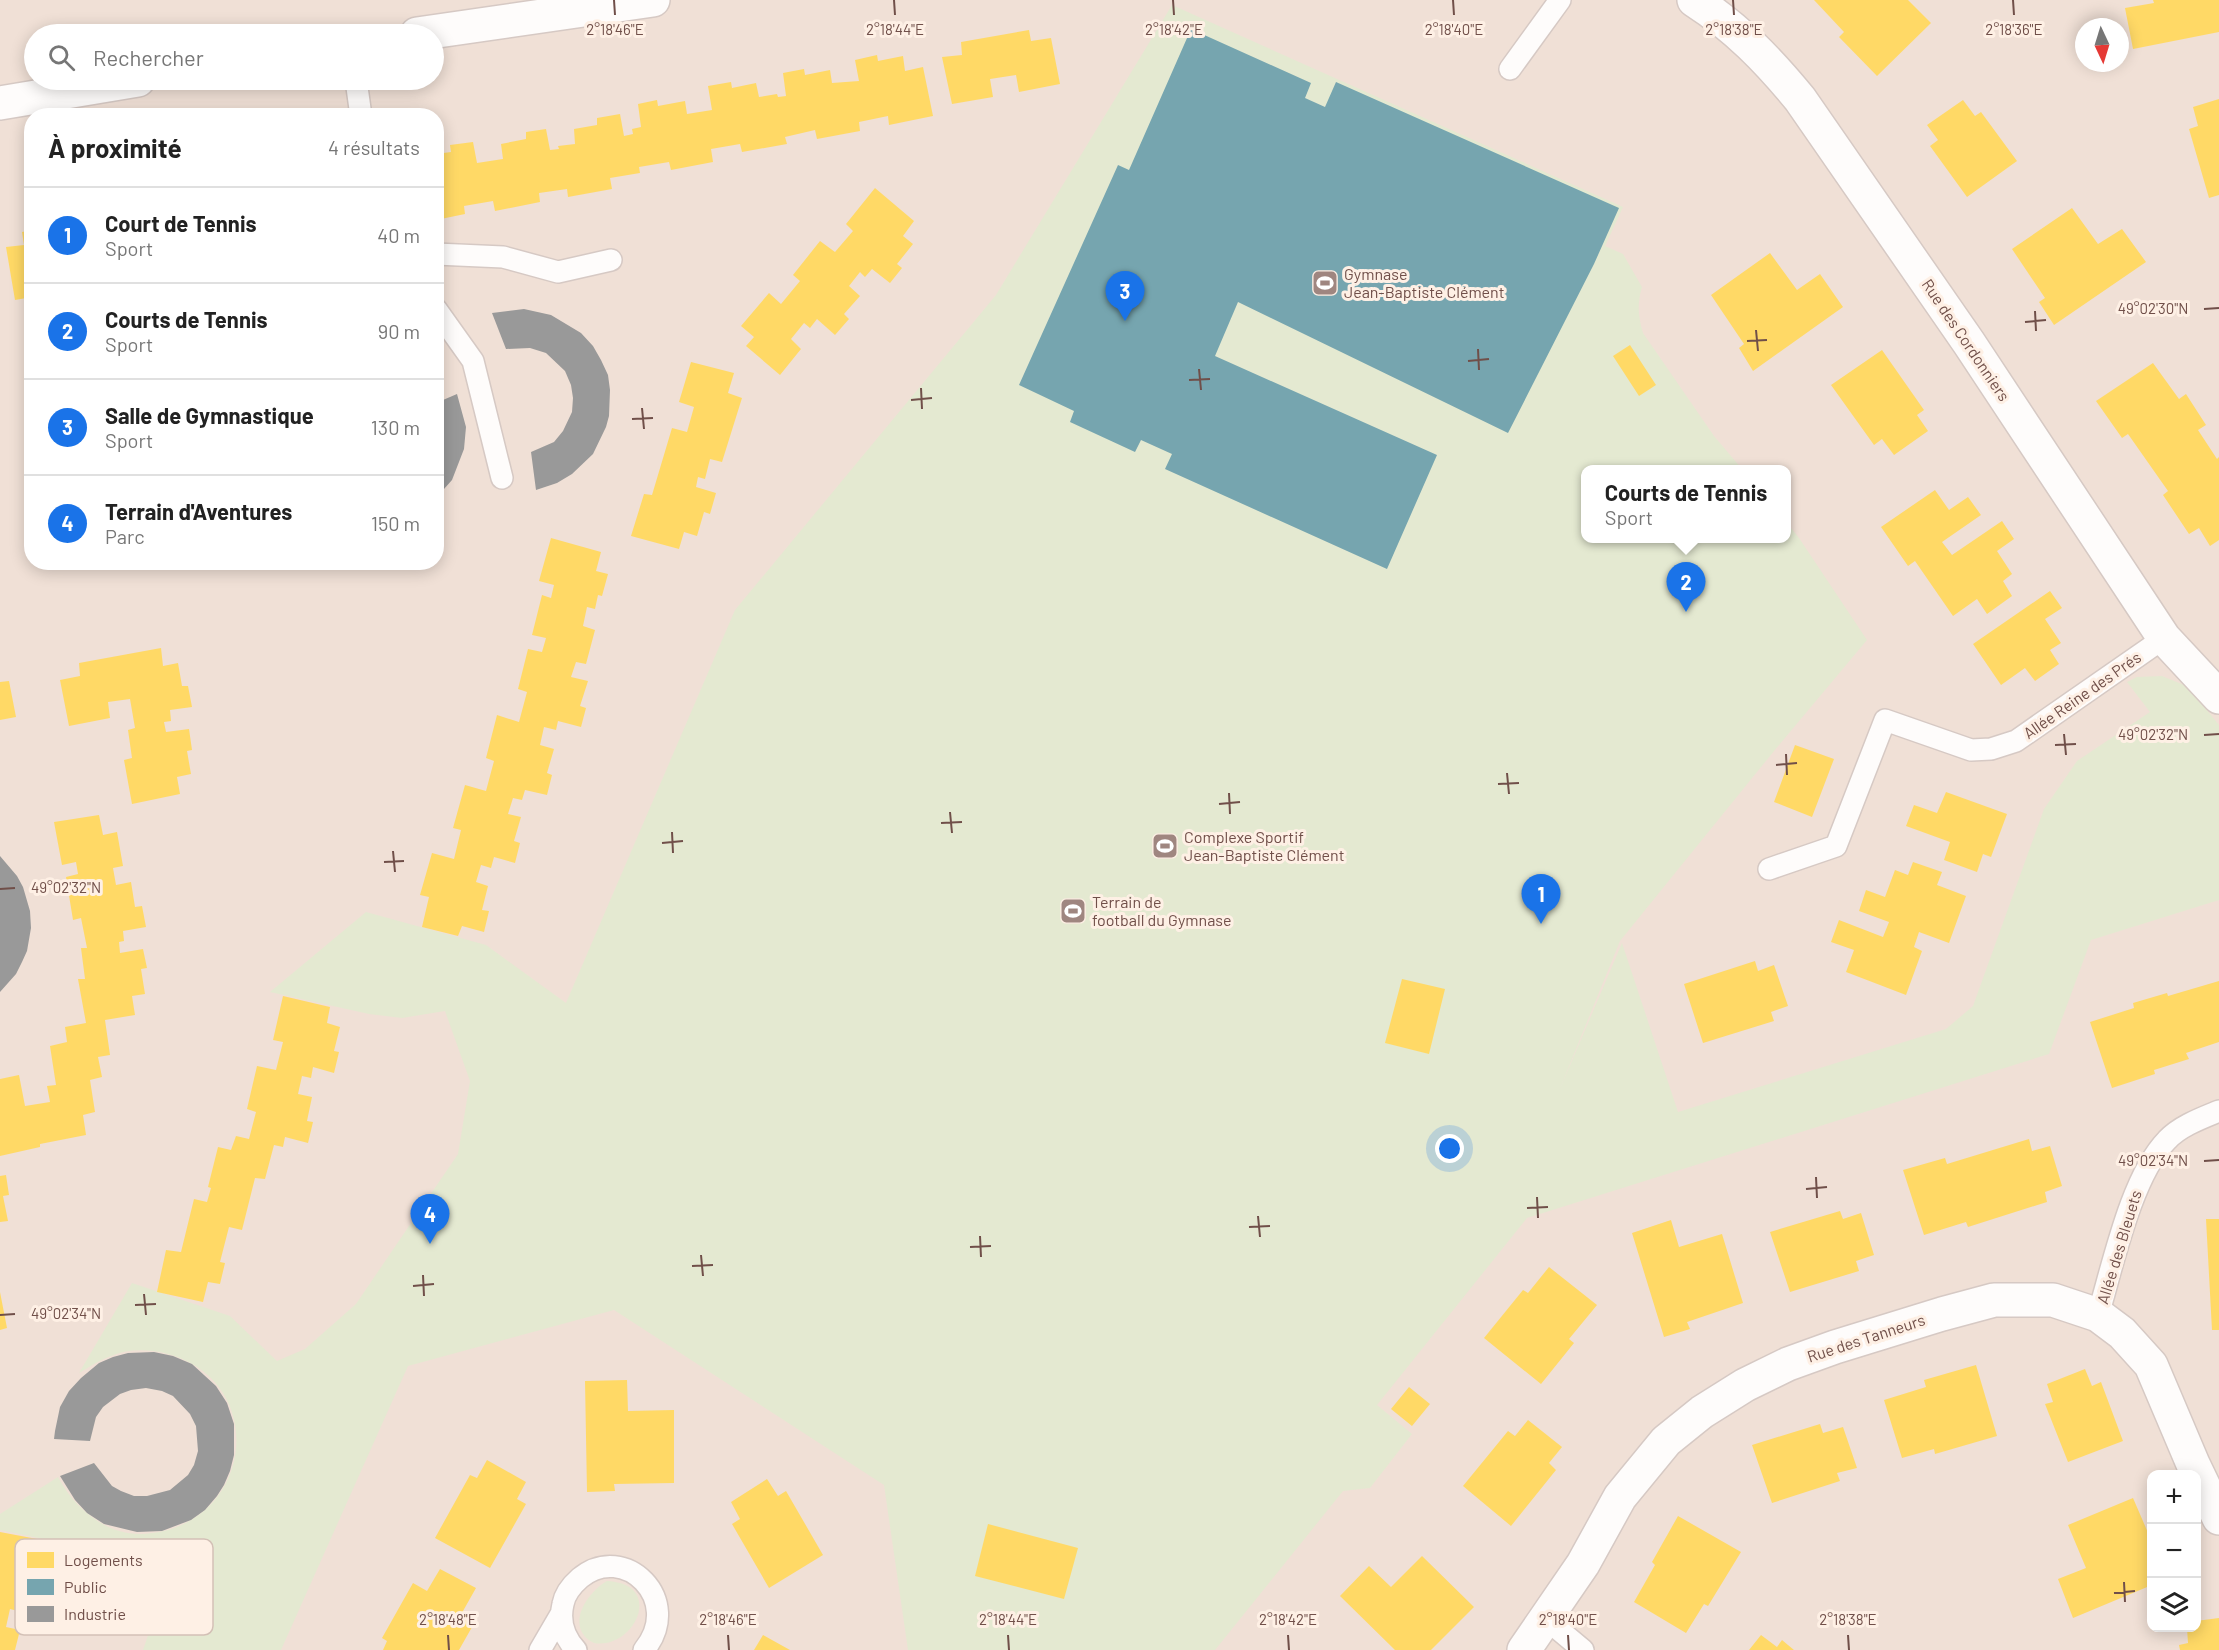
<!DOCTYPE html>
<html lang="fr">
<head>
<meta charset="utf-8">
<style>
  body { margin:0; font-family:Barlow,sans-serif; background:#f6f6f6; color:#222 }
  .controls { position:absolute; right:18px; bottom:18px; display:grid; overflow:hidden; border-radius:12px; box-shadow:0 3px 15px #0003 }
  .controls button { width:54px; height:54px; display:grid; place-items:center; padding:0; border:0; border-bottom:2px solid #e0e0e0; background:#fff; color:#222; font:30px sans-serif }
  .compass { position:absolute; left:2075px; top:18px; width:54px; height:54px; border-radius:50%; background:#fff; box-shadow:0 3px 15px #0003; rotate:176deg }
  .you { position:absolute; left:1450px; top:1149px; width:21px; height:21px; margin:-15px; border:4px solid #fff; border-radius:50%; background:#1a73e8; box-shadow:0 0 0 9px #1a73e833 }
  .badge { display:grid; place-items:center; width:39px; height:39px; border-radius:50%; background:#1a73e8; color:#fff; font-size:20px; font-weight:700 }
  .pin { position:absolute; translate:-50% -50px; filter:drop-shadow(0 2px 3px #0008) }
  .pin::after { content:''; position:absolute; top:32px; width:21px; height:18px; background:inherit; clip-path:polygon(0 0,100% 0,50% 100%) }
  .popup { position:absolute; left:1581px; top:465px; width:210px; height:78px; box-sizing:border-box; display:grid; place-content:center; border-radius:12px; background:#fff; filter:drop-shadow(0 2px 4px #0005); font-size:20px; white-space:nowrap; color:#767676 }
  .popup b { font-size:22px; color:#222 }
  .popup::after { content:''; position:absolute; left:50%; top:100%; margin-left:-12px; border:12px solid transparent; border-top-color:#fff }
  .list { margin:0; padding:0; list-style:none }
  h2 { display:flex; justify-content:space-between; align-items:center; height:78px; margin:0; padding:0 24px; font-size:26px }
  h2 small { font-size:20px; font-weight:400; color:#767676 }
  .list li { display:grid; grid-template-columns:39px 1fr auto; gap:18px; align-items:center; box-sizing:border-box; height:96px; padding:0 24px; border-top:2px solid #e0e0e0 }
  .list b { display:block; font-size:22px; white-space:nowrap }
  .list p { margin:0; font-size:20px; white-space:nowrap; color:#767676 }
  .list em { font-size:20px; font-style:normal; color:#767676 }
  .icon { flex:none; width:33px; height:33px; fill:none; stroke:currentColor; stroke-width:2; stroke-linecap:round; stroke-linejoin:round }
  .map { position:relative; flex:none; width:2219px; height:1650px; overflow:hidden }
  .search { position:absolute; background:#fff; box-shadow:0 3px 15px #0003; left:24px; top:24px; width:420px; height:66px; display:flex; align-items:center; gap:15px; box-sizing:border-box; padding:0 21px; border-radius:33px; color:#767676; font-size:22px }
  .panel { position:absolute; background:#fff; box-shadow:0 3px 15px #0003; left:24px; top:108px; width:420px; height:462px; border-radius:24px }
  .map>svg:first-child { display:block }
</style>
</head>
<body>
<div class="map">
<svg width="2219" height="1650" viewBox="0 0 2219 1650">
  <rect width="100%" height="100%" fill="#f5ece6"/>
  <!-- residential -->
  <path fill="#f0e0d6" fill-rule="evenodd" d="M0,0H2219V1650H0ZM2084,27H2120V63H2084ZM34,34H434V80H34ZM32,116H436V562H32ZM1586,470H1786V538H1586ZM2152,1474H2196V1628H2152Z"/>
  <!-- green -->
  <path fill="#e4e9d1" d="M1172,5L1623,207L1605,246L1623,254L1642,287C1637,304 1638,316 1643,333L1714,436L1742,469L1586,470V538H1786L1787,523L1799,538L1867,640L1774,751L1620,941L1559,1091L1622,943L1678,1112L1946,1029L1973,1006L2044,809L2077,761L2150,712L2127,682L2137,677L2162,676L2184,685L2193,693L2219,725V900L2091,940L2049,1054L1527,1218L1377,1405L1412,1434L1370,1488L1343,1491L1215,1650H908L884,1485L614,1310L408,1366L281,1650H143L172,1566L0,1530V1514L58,1477C74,1507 104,1534 140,1534C254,1531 273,1379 164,1353C147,1349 127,1349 111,1356C100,1360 89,1367 79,1373L132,1283L230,1316L277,1361L305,1349L356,1304L458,1154L470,1081L445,1011L402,1018L369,1014L270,992L366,912L486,945L566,1003L735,610L996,295Z
    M607,1581C666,1584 634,1650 594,1643C564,1628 586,1593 607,1581Z"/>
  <!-- homes -->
  <path fill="#ffd966" d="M1814,0H1908L1931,23L1877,76L1839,37L1844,32Z
    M2153,0H2219V32L2133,49L2125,8L2154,3Z
    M1029,30L1031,41L1051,38L1060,84L1019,92L1016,75L990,79L993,97L952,104L942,57L962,55L961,42Z
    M877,55L878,61L903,56L905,71L923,67L933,116L889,125L888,116L859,122L860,131L817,139L815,130L785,137L787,144L742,152L740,144L711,149L713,162L671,170L669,162L639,167L640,173L610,178L612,189L568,197L567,189L539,193L540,202L495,211L493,201L464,206L465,214L436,220V154L451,152L450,145L473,142L477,163L503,159L501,144L526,139V132L546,129L550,150L559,149L558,146L575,144L574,129L597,125V118L620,114L624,136L633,134L632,129L641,127L638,104L657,100L658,106L685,101L687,114L712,110L708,86L731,82L732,88L756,83L759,97L777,94L778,97L786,96L783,73L804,69L805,75L830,70L832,83L859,81L855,60Z
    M2219,99V195L2209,198L2189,129L2198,126L2193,107Z
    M1963,100L1975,116L1981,112L2017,161L1967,197L1930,146L1938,140L1927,125Z
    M875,188L914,221L903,236L913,244L897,264L902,268L890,283L872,269L865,277L860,272L849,286L860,296L844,314L849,319L835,335L817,319L810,328L804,323L791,339L801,349L780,375L746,346L754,337L741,326L769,293L781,304L800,281L793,275L820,241L835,252L853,231L846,224Z
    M2072,208L2098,244L2122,229L2146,262L2054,325L2039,302L2045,298L2012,249Z
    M32,230V297L15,300L6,247L24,245L22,232Z
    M1770,253L1797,290L1820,274L1843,307L1753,371L1739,348L1744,344L1711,295Z
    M1630,345L1656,385L1639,396L1613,356Z
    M1882,350L1924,410L1917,415L1928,431L1894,455L1882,439L1874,445L1831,385Z
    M691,362L734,373L728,393L742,398L722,462L710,459L705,479L698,477L696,487L716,493L710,514L704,512L697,536L684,532L679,549L631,536L644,494L652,495L672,428L687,432L694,407L679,402Z
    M2153,363L2179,399L2186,394L2206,425L2198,430L2217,459L2219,457V540L2210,546L2199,528L2189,534L2163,495L2168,491L2128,434L2122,438L2096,401Z
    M1935,490L1949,510L1968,497L1981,515L1942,542L1952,555L2002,521L2014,539L1997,551L2012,574L2003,581L2012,596L1987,614L1977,599L1953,616L1915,561L1908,566L1881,527Z
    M551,538L601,552L596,571L608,574L602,596L598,595L595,609L587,607L583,626L595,630L586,664L576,662L571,677L588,681L580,706L586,708L581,727L558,721L556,730L544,727L540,745L554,749L547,773L552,775L547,795L525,790L522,800L513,798L508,814L521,817L514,841L520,843L515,863L494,857L491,868L481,865L476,882L488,886L482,910L489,911L484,932L462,926L458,936L422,927L429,897L420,895L432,853L454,859L461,830L453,828L465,785L486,791L494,761L486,758L497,715L519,722L527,692L518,689L528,649L542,652L546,638L532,635L542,595L551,598L554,585L539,581Z
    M2050,591L2062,608L2045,619L2061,643L2050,650L2059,664L2035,681L2025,668L2001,685L1973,644Z
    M161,648L163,666L178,663L182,686H188L192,707L170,710L171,721L164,722L166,732L189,729L192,750L187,751L191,774L177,777L180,794L132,804L124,760L132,758L128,730L135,728L130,699L108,702L110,718L69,726L60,680L80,676L79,663Z
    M9,681L16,717L0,720V682Z
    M1795,745L1834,759L1812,817L1774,802Z
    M1946,792L2007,814L1991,857L1983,854L1977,872L1944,860L1950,842L1906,826L1914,805L1937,813Z
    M99,815L103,835L117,832L123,866L113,868L116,885L131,882L135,907L142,906L146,927L123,931L124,941L119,942L120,953L143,949L147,968L141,969L145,994L132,996L135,1015L105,1020L110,1055L98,1057L102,1077L90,1080L95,1112L83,1115L86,1135L40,1144V1147L0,1156V1079L19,1075L25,1106L50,1102L47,1086L56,1085L50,1046L67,1042L65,1027L86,1023L78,979H85L81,948H87L81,918L73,920L66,877L78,874L76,862L62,865L54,822Z
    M1913,862L1942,872L1937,885L1966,896L1949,943L1919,932L1914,947L1922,951L1906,995L1846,972L1854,950L1831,942L1839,920L1883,937L1889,922L1859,911L1866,890L1885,897L1895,870L1908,875Z
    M1755,961L1758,971L1774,965L1788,1006L1771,1012L1774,1021L1703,1043L1684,984Z
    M1402,979L1445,989L1429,1054L1385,1043Z
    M2219,981V1042L2186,1053L2189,1059L2154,1070L2155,1074L2112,1088L2090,1022L2134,1008L2133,1003L2167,993L2168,996Z
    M283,996L330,1007L327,1023L340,1027L334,1051L339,1052L334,1073L313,1067L311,1078L302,1076L298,1094L312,1097L307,1121L313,1122L308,1143L285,1137L283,1147L274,1145L265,1179L255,1178L242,1230L229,1227L220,1262L225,1263L220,1284L208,1282L203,1302L157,1292L166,1250L181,1252L194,1199L207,1202L211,1188L208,1187L218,1147L231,1150L236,1136L249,1139L256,1112L247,1109L257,1066L276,1070L283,1042L273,1040Z
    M2029,1139L2032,1151L2050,1146L2062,1186L2045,1192L2047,1202L1968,1227L1966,1222L1924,1235L1903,1170L1945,1158L1947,1164Z
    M6,1175L9,1195L3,1196L8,1221L0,1222V1176Z
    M1840,1211L1843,1219L1861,1213L1874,1255L1856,1261L1859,1271L1790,1292L1770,1232Z
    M2206,1219H2219V1330H2212Z
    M1671,1220L1679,1247L1722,1234L1743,1303L1687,1322L1690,1329L1664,1337L1632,1233Z
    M1549,1267L1597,1305L1569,1339L1574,1343L1541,1384L1484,1338L1523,1290L1528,1293Z
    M0,1292L7,1328L0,1330Z
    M1976,1365L1997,1436L1935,1454L1934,1449L1902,1458L1884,1400L1926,1387L1924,1380Z
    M2085,1369L2092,1386L2101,1382L2123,1441L2068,1462L2045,1404L2053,1402L2047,1384Z
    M627,1380L628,1411L674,1410V1483L614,1484L615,1491L587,1492L585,1381Z
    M1409,1387L1430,1404L1412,1426L1391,1409Z
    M1528,1420L1562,1447L1549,1463L1556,1470L1511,1526L1463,1486L1508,1431L1515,1436Z
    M1820,1424L1823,1433L1843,1427L1857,1468L1837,1473L1840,1481L1772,1503L1752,1445Z
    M487,1460L526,1482L517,1499L526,1504L490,1568L435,1538L470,1475L477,1478Z
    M767,1479L778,1496L786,1491L823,1555L769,1588L732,1524L740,1519L731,1502Z
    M2133,1498L2152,1542V1585L2073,1618L2058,1579L2086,1568L2068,1525Z
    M1678,1516L1741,1552L1708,1606L1704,1604L1686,1633L1634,1602L1655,1565L1652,1562Z
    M988,1524L1078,1548L1064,1599L975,1576Z
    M0,1532L37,1539L32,1557L47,1560L41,1585L47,1586L42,1606L21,1602L18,1611L10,1609L6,1627L20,1630L15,1650H0Z
    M1422,1556L1474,1607L1431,1650H1395L1340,1596L1369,1566L1391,1587Z
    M440,1569L476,1588L463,1611L476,1620L459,1650H383L387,1641L382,1638L413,1583L427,1591Z
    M2219,1618V1650H2180L2179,1645L2188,1643L2187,1628H2196V1621Z
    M763,1635L790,1650H754Z
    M1761,1635L1777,1647L1782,1640L1794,1650H1749Z"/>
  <!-- public -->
  <path fill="#76a5af" d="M1191,29L1311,83L1305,98L1325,107L1336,82L1619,208L1594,264L1508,433L1238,302L1215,356L1437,455L1387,569L1165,469L1172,454L1141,440L1135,452L1070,422L1074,411L1019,385L1118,165L1129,170Z"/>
  <!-- industry -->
  <path fill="#999" d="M524,309L551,315L581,333L593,346L601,360L608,375L610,390L609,416L606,427L593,454L572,474L557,483L536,490L531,452L554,442L563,431L572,412L573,398L571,385L565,371L546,353L530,348L506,349L492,313Z
    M457,394L466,427L464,449L452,480L436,498V403Z
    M0,856L17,876L23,887L30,911L31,928L27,951L22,962L16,974L0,992Z
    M154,1352L173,1356L192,1364L216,1386L227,1403L234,1424V1455L230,1471L224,1485L217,1496L205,1510L191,1520L162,1531L137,1532L104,1524L87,1513L75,1500L60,1476L94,1463L112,1486L121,1491L134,1496H147L170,1490L188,1475L194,1465L198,1451L196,1426L190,1414L173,1396L162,1391L146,1388L131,1390L120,1394L103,1407L96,1417L90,1441L54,1439L55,1431L60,1407L69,1391L81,1378L99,1363L113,1357L128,1353Z"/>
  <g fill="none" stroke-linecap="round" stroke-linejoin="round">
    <!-- lane casing -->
    <g stroke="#d6c9c4" stroke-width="24">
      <path id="lane" d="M1510,69L1560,0
        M356,80L361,116
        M436,254L503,257L558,272L611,260
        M436,309L473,361L502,478
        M1769,869L1836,846L1885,720L1971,750L1991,749L2016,741L2164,638
        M2098,1315C2113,1265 2131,1177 2167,1140C2180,1126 2202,1118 2219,1111
        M1546,1619L1583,1650
        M540,1650L561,1614
        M576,1650C564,1637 559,1621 563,1604C565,1593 572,1585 580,1578C624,1541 685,1600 644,1650"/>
    </g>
    <!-- street casing -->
    <g stroke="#d6c9c4" stroke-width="36">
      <path id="street" d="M1694,0C1736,27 1768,60 1800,99L1969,343L2164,638L2219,697
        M417,34L653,0
        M0,103L138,80
        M1524,1650L1583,1564L1620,1497L1666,1441L1702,1412L1745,1385L1788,1364L1835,1347L1942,1314L1994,1300H2053L2098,1315L2122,1333L2151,1365L2193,1464L2219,1518"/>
    </g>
    <!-- lane -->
    <use href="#lane" stroke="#fefcfb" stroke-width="21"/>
    <!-- street -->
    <use href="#street" stroke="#fefcfb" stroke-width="33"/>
  </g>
  <!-- ticks -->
  <path fill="none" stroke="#704f49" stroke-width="2" d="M614,0L615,15M894,0L895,15M1173,0L1174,15M1453,0L1454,15M1733,0L1734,15M2013,0L2014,15M2204,309L2219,308M2035,311L2036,331M2025,322L2046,320M1756,330L1758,351M1747,341L1767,340M1478,349L1479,370M1468,361L1489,359M1199,369L1201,390M1189,380L1210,379M921,388L922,409M911,400L932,398M642,408L644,429M632,419L653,418M2064,734L2066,755M2204,735L2219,734M2055,745L2076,744M1786,754L1787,775M1776,765L1797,763M1507,773L1509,794M1498,784L1519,783M1229,793L1230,814M1219,804L1240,802M950,812L952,833M941,823L962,822M672,832L673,853M662,843L683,841M393,851L395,872M384,862L404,861M0,889L15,888M2204,1161L2219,1160M1816,1177L1817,1198M1806,1189L1827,1187M1537,1197L1538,1218M1527,1208L1548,1207M1258,1216L1260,1237M1249,1227L1270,1226M980,1236L981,1257M970,1247L991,1246M701,1255L703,1276M692,1266L713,1265M423,1275L424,1296M413,1286L434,1284M144,1294L146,1315M135,1305L156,1304M0,1315L15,1314M2124,1582L2125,1602M2114,1593L2135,1591M448,1635L449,1650M728,1635L729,1650M1008,1635L1009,1650M1288,1635L1289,1650M1568,1635L1569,1650M1848,1635L1849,1650"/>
  <!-- icons -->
  <defs>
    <g id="stadium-square" transform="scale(1.35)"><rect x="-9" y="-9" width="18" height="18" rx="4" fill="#9f8680" stroke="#fef0e5"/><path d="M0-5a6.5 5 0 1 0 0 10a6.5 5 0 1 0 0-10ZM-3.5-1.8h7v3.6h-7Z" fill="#fff"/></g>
  </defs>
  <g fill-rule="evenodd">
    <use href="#stadium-square" x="1325" y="283"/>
    <use href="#stadium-square" x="1165" y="846"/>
    <use href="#stadium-square" x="1073" y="911"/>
  </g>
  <g text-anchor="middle" stroke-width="6" stroke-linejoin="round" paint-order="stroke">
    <!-- poi labels -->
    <g font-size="16" fill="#704f49" stroke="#fef0e5" text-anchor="start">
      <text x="1344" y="280">Gymnase<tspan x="1344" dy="18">Jean-Baptiste Clément</tspan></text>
      <text x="1184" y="843">Complexe Sportif<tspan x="1184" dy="18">Jean-Baptiste Clément</tspan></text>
      <text x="1092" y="908">Terrain de<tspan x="1092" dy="18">football du Gymnase</tspan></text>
    </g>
    <!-- street labels -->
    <g font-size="16" fill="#704f49" stroke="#fef0e5">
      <text transform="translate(1966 340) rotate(56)" y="6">Rue des Cordonniers</text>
      <text transform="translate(2082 695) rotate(-35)" y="6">Allée Reine des Prés</text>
      <text transform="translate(2119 1247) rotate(-73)" y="6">Allée des Bleuets</text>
      <text transform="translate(1866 1338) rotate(-18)" y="6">Rue des Tanneurs</text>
    </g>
  </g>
  <!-- legend -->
  <rect x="15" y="1539" width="198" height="96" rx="9" fill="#fef0e5" stroke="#d3c0b6" stroke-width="1.5"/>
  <rect x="27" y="1552" width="27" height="16" fill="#ffd966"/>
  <rect x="27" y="1579" width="27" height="16" fill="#76a5af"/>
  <rect x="27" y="1606" width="27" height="16" fill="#999"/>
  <g font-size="16" fill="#704f49">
    <text x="64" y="1566">Logements</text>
    <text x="64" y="1593">Public</text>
    <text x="64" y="1620">Industrie</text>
  </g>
  <g font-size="15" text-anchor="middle" fill="#704f49" stroke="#fef0e5" stroke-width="6" stroke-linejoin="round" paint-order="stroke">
    <text x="615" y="35">2°18'46"E</text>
    <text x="895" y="35">2°18'44"E</text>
    <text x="1174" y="35">2°18'42"E</text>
    <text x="1454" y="35">2°18'40"E</text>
    <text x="1734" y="35">2°18'38"E</text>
    <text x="2014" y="35">2°18'36"E</text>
    <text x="2153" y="314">49°02'30"N</text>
    <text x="2153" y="740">49°02'32"N</text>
    <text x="66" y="893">49°02'32"N</text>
    <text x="2153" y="1166">49°02'34"N</text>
    <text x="66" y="1319">49°02'34"N</text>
    <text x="448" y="1625">2°18'48"E</text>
    <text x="728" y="1625">2°18'46"E</text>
    <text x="1008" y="1625">2°18'44"E</text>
    <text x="1288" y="1625">2°18'42"E</text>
    <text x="1568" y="1625">2°18'40"E</text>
    <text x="1848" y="1625">2°18'38"E</text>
  </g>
</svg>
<div class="controls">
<button>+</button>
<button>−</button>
<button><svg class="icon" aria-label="layers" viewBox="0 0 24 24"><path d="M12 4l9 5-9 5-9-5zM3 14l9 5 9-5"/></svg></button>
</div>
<svg class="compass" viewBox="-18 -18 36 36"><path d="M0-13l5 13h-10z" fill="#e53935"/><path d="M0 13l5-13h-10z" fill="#767676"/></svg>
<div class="you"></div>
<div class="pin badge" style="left:1541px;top:924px">1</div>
<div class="pin badge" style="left:1686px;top:612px">2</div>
<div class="popup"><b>Courts de Tennis</b>Sport</div>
<div class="pin badge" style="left:1125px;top:321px">3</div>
<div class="pin badge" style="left:430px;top:1244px">4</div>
<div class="search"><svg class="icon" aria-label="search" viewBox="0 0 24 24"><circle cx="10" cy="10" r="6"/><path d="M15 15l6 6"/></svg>Rechercher</div>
<section class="panel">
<h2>À proximité<small>4 résultats</small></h2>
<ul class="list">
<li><span class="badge">1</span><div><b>Court de Tennis</b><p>Sport</p></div><em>40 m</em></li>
<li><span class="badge">2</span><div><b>Courts de Tennis</b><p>Sport</p></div><em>90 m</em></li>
<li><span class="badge">3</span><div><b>Salle de Gymnastique</b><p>Sport</p></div><em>130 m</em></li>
<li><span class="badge">4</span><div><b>Terrain d'Aventures</b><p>Parc</p></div><em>150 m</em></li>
</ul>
</section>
</div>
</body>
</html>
